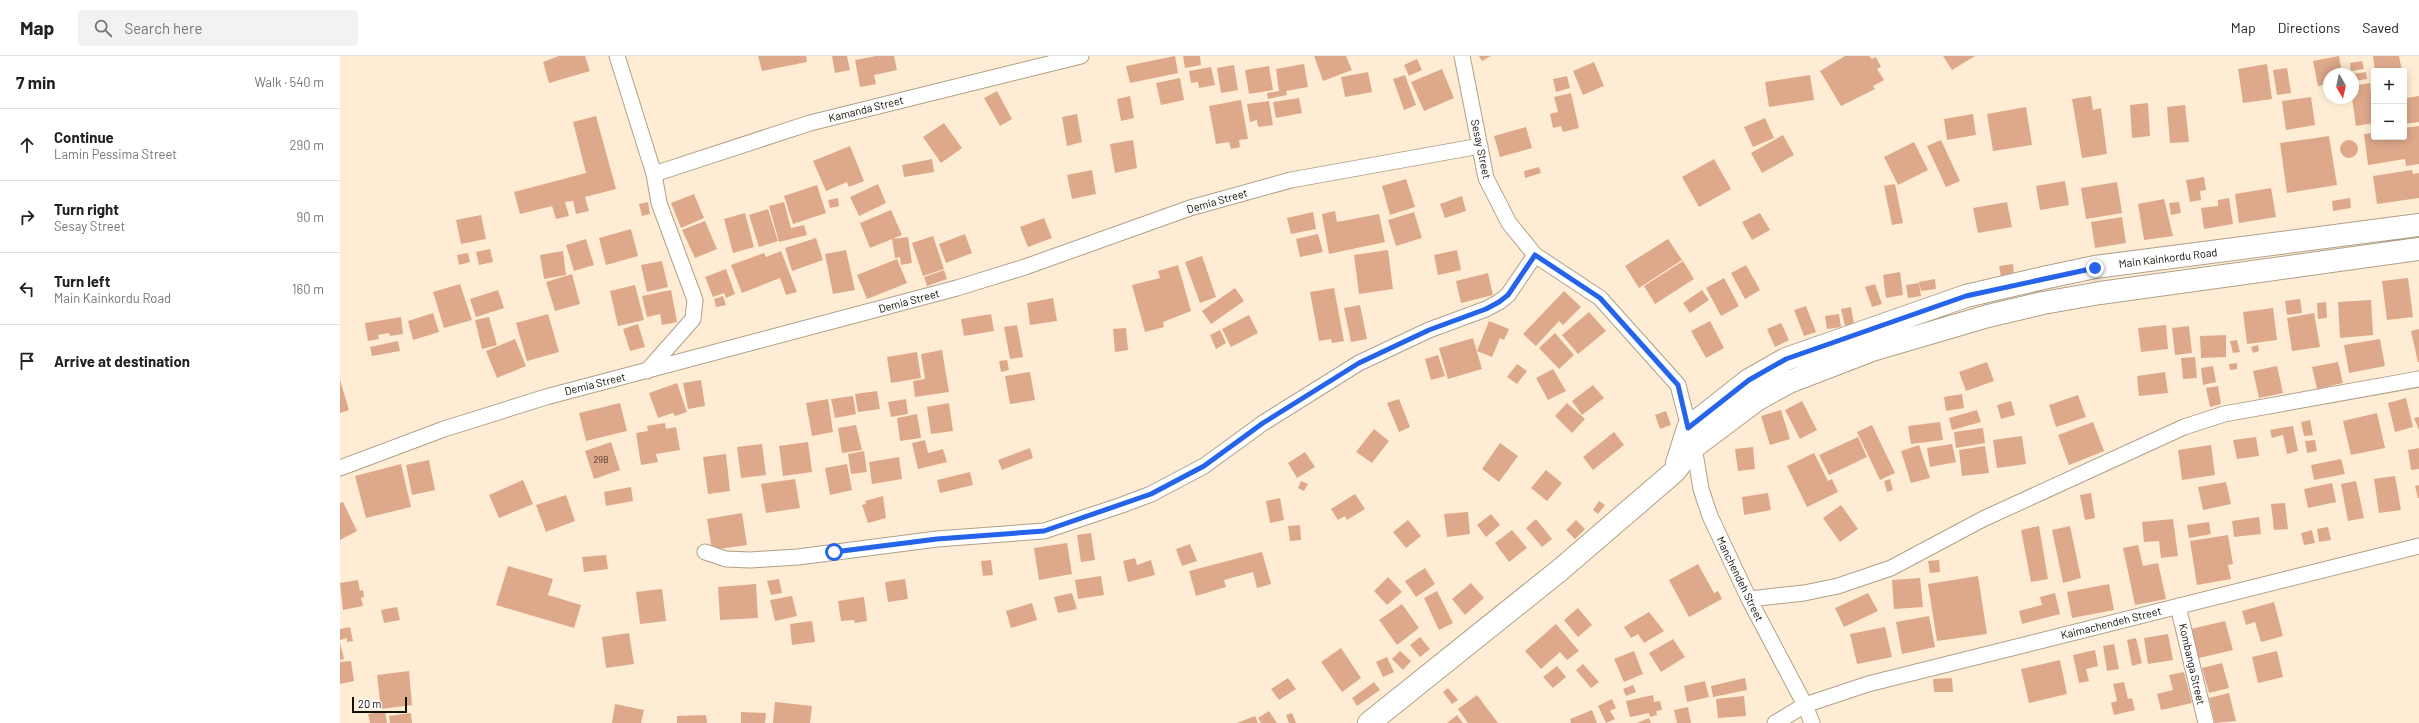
<!DOCTYPE html>
<html lang="en">
<head>
<meta charset="utf-8">
<style>
  body { margin:0; font-family:Barlow,sans-serif; background:#f2f2f2; color:#202124 }
  .controls { position:absolute; right:12px; top:12px; display:grid; overflow:hidden; border-radius:4px; box-shadow:0 2px 10px #0003 }
  .controls button { width:36px; height:36px; display:grid; place-items:center; padding:0; border:0; border-bottom:1px solid #e0e0e0; background:#fff; color:#202124; font:20px sans-serif }
  .compass { position:absolute; left:1983px; top:12px; width:36px; height:36px; border-radius:50%; background:#fff; box-shadow:0 2px 10px #0003; rotate:171deg }
  .scale { position:absolute; left:12px; bottom:10px; width:55px; box-sizing:border-box; padding-left:4px; border:2px solid #130e06; border-top:0; font-size:11px; line-height:14px; white-space:nowrap; color:#130e06; -webkit-text-stroke:3px #fdfdfd; paint-order:stroke }
  .stop { position:absolute; width:12px; height:12px; margin:-9px; border:3px solid #2563eb; border-radius:50%; background:#fff }
  .stop.end { background:#2563eb; border-color:#fff; box-shadow:0 1px 4px #0008 }
  .list { margin:0; padding:0; list-style:none }
  h2 { display:flex; justify-content:space-between; align-items:center; height:52px; margin:0; padding:0 16px; font-size:17px }
  h2 small { font-size:13px; font-weight:400; color:#757577 }
  .list li { display:grid; grid-template-columns:26px 1fr auto; gap:12px; align-items:center; box-sizing:border-box; height:72px; padding:0 16px; border-top:1px solid #e0e0e0 }
  .list b { display:block; font-size:15px; white-space:nowrap }
  .list p { margin:0; font-size:13px; white-space:nowrap; color:#757577 }
  .list em { font-size:13px; font-style:normal; color:#757577 }
  .icon { flex:none; width:22px; height:22px; fill:none; stroke:currentColor; stroke-width:2; stroke-linecap:round; stroke-linejoin:round }
  .map { position:relative; flex:none; width:2079px; height:667px; overflow:hidden }
  header { display:flex; align-items:center; gap:24px; box-sizing:border-box; height:56px; padding:0 20px; background:#fff; border-bottom:1px solid #e0e0e0 }
  header strong { font-size:19px }
  nav { display:flex; gap:22px; margin-inline-start:auto; font-size:14px }
  .search { width:280px; height:36px; background:#f2f2f2; display:flex; align-items:center; gap:10px; box-sizing:border-box; padding:0 14px; border-radius:4px; color:#757577; font-size:15px }
  main { display:flex }
  aside { flex:1; background:#fff }
  .map>svg:first-child { display:block }
</style>
</head>
<body>
<header>
<strong>Map</strong>
<div class="search"><svg class="icon" aria-label="search" viewBox="0 0 24 24"><circle cx="10" cy="10" r="6"/><path d="M15 15l6 6"/></svg>Search here</div>
<nav><a>Map</a><a>Directions</a><a>Saved</a></nav>
</header>
<main>
<aside>
<h2>7 min<small>Walk · 540 m</small></h2>
<ul class="list">
<li><svg class="icon" aria-label="ahead" viewBox="0 0 24 24"><path d="M12 20V5M6 11l6-6 6 6"/></svg><div><b>Continue</b><p>Lamin Pessima Street</p></div><em>290 m</em></li>
<li><svg class="icon" aria-label="right" viewBox="0 0 24 24"><path d="M7 20v-9h11M14 6l5 5-5 5"/></svg><div><b>Turn right</b><p>Sesay Street</p></div><em>90 m</em></li>
<li><svg class="icon" aria-label="left" viewBox="0 0 24 24"><path d="M17 20v-9H6M10 6l-5 5 5 5"/></svg><div><b>Turn left</b><p>Main Kainkordu Road</p></div><em>160 m</em></li>
<li><svg class="icon" aria-label="arrive" viewBox="0 0 24 24"><path d="M6 21V4h12l-3 4 3 4H6"/></svg><div><b>Arrive at destination</b></div></li>
</ul>
</aside>
<div class="map">
<svg width="2079" height="667" viewBox="0 0 2079 667">
  <rect width="100%" height="100%" fill="#feedd4"/>
  <!-- building -->
  <path fill="#dea98b" d="M219,0H245L250,15L209,27L203,6Z
    M418,0H466L467,6L422,15Z
    M492,0H507L510,14L495,17Z
    M536,0H554L557,14L534,19L536,28L520,31L515,4Z
    M835,0L838,17L790,27L786,10Z
    M843,0H860L861,9L845,12Z
    M974,0H1006L1012,14L983,25Z
    M1139,0H1151L1142,5Z
    M1505,0H1529L1532,3L1536,1L1541,11L1537,13L1544,24L1533,30L1535,33L1501,50L1480,15Z
    M1603,0H1635L1612,14Z
    M1999,0L2002,18H1989V28L1978,30L1973,5Z
    M2033,0H2059L2062,15H2035Z
    M1077,3L1082,14L1069,20L1064,9Z
    M2022,5L2024,13L2011,15L2010,7Z
    M1254,6L1264,30L1243,39L1233,15Z
    M964,8L968,31L946,35L947,39L928,43L927,37L939,35L936,13Z
    M1927,8L1932,43L1903,47L1898,13Z
    M894,9L898,34L881,37L877,12Z
    M929,10L933,34L909,38L905,14Z
    M871,11L875,29L859,32L858,26L851,27L849,15Z
    M1947,12L1951,37L1937,39L1933,14Z
    M1102,13L1114,42L1084,55L1071,26Z
    M1028,16L1032,36L1005,41L1001,21Z
    M2026,16L2027,23L2013,25V18Z
    M1065,19L1076,49L1064,54L1053,23Z
    M1470,19L1474,44L1429,51L1425,26Z
    M1227,20L1230,32L1216,36L1213,23Z
    M840,22L844,44L821,49L816,27Z
    M2030,27L2034,67L2016,70L2012,42L2013,30Z
    M657,35L672,63L660,70L644,42Z
    M2064,36L2066,42L2079,40V66L2064,68Z
    M1231,37L1239,72L1223,76L1221,70L1213,72L1210,58L1218,56L1214,41Z
    M790,40L794,62L781,65L777,43Z
    M1751,40L1753,54L1761,52L1767,98L1742,102L1732,43Z
    M1971,41L1975,69L1946,74L1942,45Z
    M959,42L962,57L936,62L933,46Z
    M901,44L908,83L899,84L900,91L891,93L889,86L876,88L869,50Z
    M929,45L933,69L918,71L917,64L910,66L907,48Z
    M1808,47L1810,80L1792,82L1790,49Z
    M1845,49L1849,86L1830,87L1827,51Z
    M1686,51L1692,89L1653,95L1647,58Z
    M737,58L742,86L727,90L722,61Z
    M1633,58L1636,79L1607,84L1604,63Z
    M256,60L276,133L245,141L249,155L236,158L233,145L225,146L229,160L216,163L212,150L180,158L174,136L246,117L233,66Z
    M1425,62L1434,82L1413,91L1404,71Z
    M604,67L622,92L601,107L583,81Z
    M2079,70V108L2066,110L2065,103L2028,109L2024,78L2034,77V81H2064V72Z
    M1186,71L1192,92L1160,101L1154,80Z
    M1443,79L1454,99L1422,117L1411,97Z
    M1989,80L1997,129L1947,137L1940,87Z
    M793,84L797,112L775,117L770,88Z
    M1601,84L1620,125L1606,131L1587,90Z
    M2000 93a9 9 0 1 1 18 0a9 9 0 1 1-18 0Z
    M1574,86L1588,114L1558,129L1544,101Z
    M510,90L524,125L509,131L507,126L486,135L473,105Z
    M592,103L594,116L564,121L562,109Z
    M1374,103L1391,133L1359,151L1342,121Z
    M1199,111L1201,117L1185,122L1184,115Z
    M752,114L756,138L732,143L727,119Z
    M2072,114L2073,118L2079,117V142L2037,148L2033,120Z
    M1864,121L1866,134L1860,135L1861,144L1850,146L1846,124Z
    M1066,123L1075,151L1050,159L1042,130Z
    M1725,125L1729,149L1700,154L1696,130Z
    M1777,126L1782,157L1746,163L1741,132Z
    M538,128L546,147L519,160L510,141Z
    M1555,128L1563,167L1552,169L1544,130Z
    M477,129L486,157L453,168L444,140Z
    M1931,132L1936,161L1899,167L1895,138Z
    M354,138L364,162L341,172L331,147Z
    M1122,140L1126,155L1105,162L1100,148Z
    M498,142L499,150L490,152L488,144Z
    M1889,142L1893,168L1864,173L1861,152L1878,150V144Z
    M2010,142L2011,152L1993,155L1992,145Z
    M1824,143L1833,180L1804,184L1798,148Z
    M308,146L310,158L302,160L299,148Z
    M444,146L451,172L464,169L467,179L439,186L429,150Z
    M1667,146L1672,171L1638,177L1633,152Z
    M1839,146L1841,157L1831,159L1829,147Z
    M428,153L438,185L419,191L409,159Z
    M551,154L562,179L530,192L520,167Z
    M995,155L997,166L1039,158L1045,186L989,198L982,158Z
    M973,156L976,173L951,178L947,162Z
    M1074,156L1082,182L1056,190L1048,164Z
    M405,157L414,191L393,197L384,163Z
    M1420,157L1430,174L1412,184L1402,166Z
    M141,159L146,183L121,188L116,164Z
    M1782,161L1786,187L1755,192L1751,166Z
    M704,162L712,182L688,191L680,171Z
    M365,165L377,193L355,202L342,174Z
    M291,173L298,200L266,209L259,182Z
    M625,178L632,197L606,207L599,188Z
    M978,178L983,196L960,201L956,183Z
    M593,180L604,213L583,220L572,187Z
    M568,181L572,207L561,209L560,201L555,202L552,183Z
    M476,182L483,204L452,215L445,192Z
    M246,183L254,209L234,215L226,189Z
    M1328,183L1342,204L1299,232L1285,210Z
    M150,193L153,206L139,209L136,196Z
    M506,194L515,234L493,238L485,198Z
    M1048,194L1053,233L1019,238L1014,199Z
    M1117,194L1121,214L1098,219L1094,199Z
    M223,195L226,219L204,223L200,199Z
    M441,195L457,236L446,239L440,222L402,237L391,209L424,197L426,201Z
    M128,197L130,206L119,209L117,199Z
    M862,200L876,241L860,247L845,206Z
    M557,203L567,227L527,243L517,219Z
    M322,205L328,231L307,236L301,209Z
    M1343,205L1354,223L1315,248L1304,230Z
    M1673,208L1674,218L1661,221L1659,210Z
    M838,209L851,255L823,266L824,271L805,276L792,229L820,222L818,215Z
    M1406,209L1420,234L1405,243L1391,217Z
    M386,213L395,238L386,242L384,237L373,241L365,221Z
    M604,214L607,223L587,230L584,221Z
    M1560,216L1563,239L1546,242L1543,219Z
    M1148,217L1153,239L1121,247L1116,225Z
    M232,218L240,248L215,255L206,226Z
    M1384,222L1399,250L1381,260L1366,232Z
    M2068,222L2073,261L2047,264L2042,225Z
    M1595,223L1596,233L1581,235L1579,226Z
    M1579,227L1581,240L1568,242L1566,229Z
    M120,228L132,264L104,272L93,236Z
    M1535,228L1542,248L1532,251L1525,231Z
    M295,229L304,264L278,270L270,235Z
    M895,232L904,245L871,268L862,255Z
    M994,232L1004,285L992,287L991,283L979,285L970,236Z
    M158,234L164,252L136,261L130,243Z
    M331,234L337,266L322,269L320,258L307,261L302,240Z
    M1362,234L1369,244L1350,257L1343,247Z
    M1224,235L1241,251L1223,269L1219,265L1196,290L1183,278Z
    M383,240L386,249L376,251L374,243Z
    M713,242L717,265L690,269L687,247Z
    M1960,243L1962,257L1947,259L1945,245Z
    M2031,244L2033,279L2000,282L1998,246Z
    M1986,246L1987,262L1978,263L1977,247Z
    M1020,249L1027,283L1011,286L1004,252Z
    M1466,250L1476,276L1464,280L1454,254Z
    M1511,251L1514,268L1505,270L1501,253Z
    M1933,252L1937,284L1907,288L1903,256Z
    M1249,256L1266,275L1238,298L1222,279Z
    M93,257L99,276L73,284L68,265Z
    M1974,257L1980,291L1952,295L1947,262Z
    M208,258L219,296L187,305L176,267Z
    M651,258L654,275L624,280L621,263Z
    M1499,258L1501,271L1487,273L1485,260Z
    M909,259L918,277L891,291L882,273Z
    M61,261L63,278L50,280L49,277L38,279L39,283L28,285L25,267Z
    M149,261L157,289L142,293L135,264Z
    M1149,265L1169,273L1164,284L1160,282L1152,301L1137,295Z
    M1370,265L1384,292L1366,302L1351,275Z
    M1441,267L1449,284L1435,291L1427,273Z
    M298,268L305,291L290,295L283,273Z
    M677,269L683,301L670,303L664,271Z
    M1826,269L1828,293L1801,296L1798,272Z
    M1849,270L1852,297L1835,299L1832,272Z
    M786,272L788,294L775,296L773,273Z
    M2079,273V306H2078L2071,275Z
    M880,274L886,287L876,293L870,279Z
    M1215,277L1234,299L1219,313L1199,292Z
    M1886,279V301L1861,302L1860,280Z
    M1133,282L1142,313L1108,323L1099,292Z
    M175,283L186,310L157,322L146,295Z
    M2040,283L2045,310L2009,317L2004,289Z
    M1897,284L1900,296L1893,297L1890,285Z
    M58,285L60,295L32,300L30,291Z
    M1918,289L1919,295L1913,297L1911,291Z
    M602,294L609,336L575,341L573,325L585,323L581,298Z
    M577,296L581,322L551,327L547,301Z
    M1098,299L1105,320L1091,324L1085,303Z
    M1855,301L1857,322L1843,323L1841,302Z
    M667,304L669,314L661,316L659,305Z
    M1647,306L1654,325L1626,335L1619,316Z
    M1998,306L2003,327L1977,333L1972,311Z
    M1897,307V313L1890,314L1889,308Z
    M1177,308L1187,315L1177,328L1167,321Z
    M1873,310L1876,326L1863,329L1861,312Z
    M1937,310L1943,337L1919,342L1913,315Z
    M1213,313L1226,335L1208,344L1196,322Z
    M690,316L695,344L670,348L665,320Z
    M1825,316L1828,337L1799,340L1797,320Z
    M0,324L9,354L0,357Z
    M361,324L365,350L348,353L343,327Z
    M337,327L347,356L335,360L333,357L318,362L309,337Z
    M1253,329L1264,342L1242,359L1232,345Z
    M1878,330L1881,348L1870,351L1866,332Z
    M537,335L540,353L518,356L515,338Z
    M1622,338L1624,352L1606,355L1604,341Z
    M1738,339L1746,361L1716,371L1709,349Z
    M513,340L516,358L495,362L491,343Z
    M2066,342L2073,371L2055,376L2048,347Z
    M488,343L493,376L472,380L466,347Z
    M566,343L568,358L551,361L548,346Z
    M1059,343L1070,371L1059,376L1047,347Z
    M1462,345L1477,374L1460,383L1445,354Z
    M1671,345L1675,359L1661,363L1657,349Z
    M280,347L287,375L246,385L239,357Z
    M609,347L613,375L591,378L587,351Z
    M1227,347L1245,363L1232,377L1215,360Z
    M1441,354L1450,383L1430,389L1421,360Z
    M1637,354L1641,366L1612,374L1609,362Z
    M1326,355L1331,369L1320,373L1315,359Z
    M2037,357L2045,392L2011,399L2003,365Z
    M577,358L581,382L560,385L557,362Z
    M2079,361V374L2074,362Z
    M1970,364L1973,379L1964,380L1961,366Z
    M1600,366L1603,384L1571,388L1568,370Z
    M1753,366L1764,395L1729,409L1718,379Z
    M325,367L326,373L336,371L340,394L316,398L318,406L301,409L296,377L308,375L307,370Z
    M516,369L522,394L502,397L498,372Z
    M1532,369L1555,417L1540,424L1517,376Z
    M1953,370L1958,395L1947,398L1943,379L1932,382L1930,374Z
    M1643,372L1645,387L1616,392L1614,376Z
    M1034,373L1049,385L1032,407L1016,396Z
    M1274,376L1284,389L1253,414L1243,401Z
    M1682,380L1686,408L1657,412L1653,384Z
    M1518,381L1527,401L1489,419L1479,399Z
    M1916,381L1919,400L1897,403L1893,384Z
    M585,384L588,397L603,393L607,406L578,413L572,387Z
    M1975,384L1977,395L1967,397L1965,385Z
    M271,386L280,414L254,423L245,395Z
    M468,386L472,416L443,420L439,390Z
    M1160,387L1178,400L1159,426L1142,413Z
    M422,388L426,419L401,422L397,391Z
    M1612,388L1616,406L1590,411L1587,392Z
    M1579,389L1590,422L1571,427L1561,395Z
    M1871,389L1875,419L1842,424L1838,394Z
    M1645,390L1649,417L1622,420L1619,394Z
    M1413,391L1415,413L1398,415L1395,393Z
    M690,392L693,402L662,414L658,404Z
    M2079,392V413L2071,414L2068,394Z
    M524,395L527,416L511,418L508,398Z
    M965,396L975,411L957,422L948,407Z
    M1474,397L1488,425L1492,423L1498,436L1467,451L1447,410Z
    M386,398L390,435L368,438L363,401Z
    M559,401L562,423L532,428L529,406Z
    M2001,403L2005,418L1974,424L1971,409Z
    M89,404L95,434L72,439L66,409Z
    M61,408L71,451L26,462L15,420Z
    M507,408L512,434L490,439L485,412Z
    M1206,414L1222,427L1207,445L1191,432Z
    M630,416L633,429L600,437L597,424Z
    M2055,420L2061,454L2039,457L2034,423Z
    M455,423L460,452L426,457L421,428Z
    M1550,423L1553,434L1547,436L1544,425Z
    M183,424L193,448L159,462L149,439Z
    M961,425L968,428L964,435L958,432Z
    M2016,425L2024,462L2008,465L2001,428Z
    M1886,426L1891,448L1863,454L1858,431Z
    M1992,427L1996,446L1968,452L1964,433Z
    M2079,429V442H2078L2075,430Z
    M291,431L293,445L266,450L264,436Z
    M1428,437L1431,454L1404,459L1402,441Z
    M1751,437L1755,462L1745,464L1740,439Z
    M1015,438L1025,453L1007,464L1005,460L998,464L991,453Z
    M226,439L235,465L206,476L196,449Z
    M543,440L546,462L528,467L522,449L526,448L525,445Z
    M940,442L944,464L930,467L926,445Z
    M1259,445L1265,449L1258,458L1253,454Z
    M3,446L17,475L0,484V447Z
    M1945,447L1948,473L1934,474L1931,448Z
    M1501,449L1518,473L1500,486L1483,462Z
    M1128,456L1130,478L1107,481L1104,458Z
    M402,457L407,489L372,494L367,463Z
    M1151,458L1160,469L1146,481L1137,469Z
    M1919,461L1921,478L1894,481L1892,465Z
    M1196,463L1212,483L1202,491L1186,472Z
    M1833,463L1838,500L1821,502L1819,485L1804,486L1802,466Z
    M1068,464L1081,480L1066,492L1053,476Z
    M1236,464L1245,473L1235,483L1226,474Z
    M1869,466L1871,478L1849,482L1847,469Z
    M960,469L961,484L950,485L948,470Z
    M1699,470L1708,523L1691,526L1681,474Z
    M1730,470L1741,522L1723,527L1712,474Z
    M1988,471L1991,484L1979,486L1977,473Z
    M1172,474L1187,492L1169,506L1155,487Z
    M1972,474L1975,487L1964,489L1961,477Z
    M751,477L755,504L741,506L737,479Z
    M1888,479L1893,508L1888,509L1891,523L1857,529L1850,485Z
    M727,487L732,518L699,524L694,492Z
    M850,488L857,505L842,510L836,493Z
    M1798,489L1803,510L1818,507L1826,543L1795,549L1783,492Z
    M922,496L931,528L917,532L913,516L884,524L886,531L856,540L849,515Z
    M266,499L268,513L244,516L242,501Z
    M795,502L797,509L811,504L815,519L788,526L783,505Z
    M651,504L653,519L643,520L641,505Z
    M1599,504L1600,516L1590,517L1588,505Z
    M1358,508L1374,537L1378,535L1382,543L1349,561L1329,524Z
    M168,510L213,523L208,539L241,549L234,572L156,549Z
    M1085,512L1095,528L1076,541L1065,525Z
    M761,520L764,539L738,543L735,524Z
    M1638,520L1647,578L1597,585L1588,528Z
    M1048,521L1062,536L1047,549L1034,535Z
    M1580,522L1583,551L1554,553L1552,524Z
    M439,523L442,537L431,539L427,525Z
    M565,523L568,543L548,546L545,526Z
    M18,524L20,535L23,534L24,541L21,542L23,550L3,554L0,527Z
    M1131,527L1144,542L1125,559L1112,543Z
    M416,528L418,562L380,564L378,531Z
    M1769,528L1774,554L1732,562L1727,536Z
    M322,533L326,565L300,568L296,536Z
    M1097,535L1113,567L1099,574L1084,542Z
    M732,537L737,553L718,557L714,541Z
    M1528,537L1538,555L1504,571L1495,552Z
    M1715,537L1720,558L1682,568L1679,555L1702,549L1700,541Z
    M452,540L457,560L435,565L430,544Z
    M524,541L527,565L515,567L514,564L501,565L498,545Z
    M1934,546L1943,580L1921,586L1915,566L1906,569L1902,555Z
    M692,547L697,564L671,572L666,555Z
    M1062,548L1079,572L1057,589L1039,564Z
    M57,551L60,564L44,567L41,554Z
    M1238,552L1252,569L1238,581L1224,564Z
    M1309,556L1324,575L1304,587L1298,578L1291,582L1284,571Z
    M1589,560L1595,591L1562,598L1556,566Z
    M472,565L475,586L452,589L450,568Z
    M1885,565L1893,594L1859,602L1851,573Z
    M1216,568L1239,595L1227,604L1220,596L1201,613L1185,595Z
    M10,571L13,585L7,586V582L0,584V573Z
    M1545,571L1552,601L1517,608L1510,578Z
    M289,577L294,608L266,612L262,581Z
    M1828,578L1833,604L1808,608L1804,582Z
    M1080,581L1090,593L1080,601L1070,589Z
    M1796,582L1802,607L1792,610L1787,584Z
    M1333,583L1345,601L1321,616L1309,597Z
    M0,587L4,603L0,604Z
    M1774,588L1779,613L1767,615L1763,590Z
    M1001,592L1021,622L1002,636L981,606Z
    M1755,594L1758,610L1746,613L1749,625L1739,627L1733,599Z
    M1060,595L1071,605L1063,614L1052,603Z
    M1294,595L1303,618L1284,626L1274,603Z
    M1937,595L1943,621L1918,627L1912,601Z
    M1047,601L1054,616L1043,621L1036,606Z
    M1720,604L1727,638L1689,647L1681,613Z
    M11,605L14,625L0,628V606Z
    M1882,607L1889,632L1869,637L1862,612Z
    M1243,608L1259,626L1251,632L1236,614Z
    M1217,610L1226,621L1213,632L1203,621Z
    M69,615L72,649L41,653L37,619Z
    M1844,616L1852,647L1821,654L1817,638L1833,634L1829,619Z
    M948,622L956,633L939,644L931,633Z
    M1405,622L1407,634L1373,641L1371,630Z
    M1612,622L1613,636H1594L1593,623Z
    M1365,625L1369,641L1347,646L1344,630Z
    M1034,626L1040,634L1017,650L1012,642Z
    M1784,626L1788,643L1792,642L1795,654L1774,659L1771,647L1777,645L1773,628Z
    M1293,629L1296,636L1286,640L1283,633Z
    M1108,632L1118,644L1112,648L1103,636Z
    M1889,637L1896,665L1875,667L1869,642Z
    M1137,639L1158,667H1128L1118,653Z
    M1313,639L1314,646L1320,645L1322,654L1316,655L1317,659L1310,661L1309,657L1290,661L1286,645Z
    M1404,640L1406,660L1378,662L1376,643Z
    M1272,643L1276,652L1270,655L1275,663L1266,667L1258,650Z
    M435,646L472,650L470,667H433Z
    M275,648L304,654L301,667H272Z
    M1348,651L1351,667H1337L1334,654Z
    M1252,654L1257,667H1231L1230,663Z
    M45,655L47,667H30L28,658Z
    M929,655L937,667H921L918,662Z
    M401,656L426,657L425,667H401Z
    M71,657L72,667H50L49,660Z
    M952,657L956,667H949L946,659Z
    M366,659L367,667H337V660Z
    M1117,659L1123,667H1107Z
    M915,660L918,667H897Z
    M1309,662L1311,667H1297Z"/>
  <g fill="none" stroke-linecap="round" stroke-linejoin="round">
    <!-- minor casing -->
    <g stroke="#b0a088" stroke-width="17">
      <path id="minor" d="M277,0L314,118L319,147L355,244L353,263L307,315
        M1122,0L1146,122L1169,167L1195,199L1260,242L1338,329L1354,391L1361,433L1370,460L1409,543L1465,649L1472,667
        M314,118L470,67L741,0
        M0,412L104,373L206,341L617,232L685,211L850,152L951,124L1140,90
        M365,496L386,503L410,504L458,501L597,483L704,475L782,449L811,438L864,410L923,367L1019,307L1089,274L1146,253L1159,246L1168,239L1195,199
        M1409,543L1464,537L1498,530L1551,512L1643,463L1844,371L1884,358L2079,323
        M1838,550L1866,667
        M1435,667L1465,649L1528,628L2079,490"/>
    </g>
    <!-- primary casing -->
    <g stroke="#b0a088" stroke-width="24">
      <path id="primary" d="M1337,407L1348,372L1409,324L1446,303L1626,240L1703,222L1755,211L2079,169
        M1029,667L1220,514L1334,416L1354,391L1418,343L1449,326L1532,294L1648,260L1703,247L1760,237L2079,193"/>
    </g>
    <!-- minor -->
    <use href="#minor" stroke="#fff" stroke-width="15"/>
    <!-- primary -->
    <use href="#primary" stroke="#fff" stroke-width="22"/>
  </g>
  <g fill="none" stroke-linecap="round" stroke-linejoin="round">
    <!-- route -->
    <path stroke="#2563eb" stroke-width="5" d="M494,496L597,483L704,475L811,438L864,410L923,367L1019,307L1089,274L1146,253L1159,246L1168,239L1195,199L1260,242L1338,329L1348,372L1409,324L1446,303L1626,240L1755,212"/>
  </g>
  <g text-anchor="middle" stroke-width="3.5" stroke-linejoin="round" paint-order="stroke">
    <!-- number labels -->
    <g font-size="9" fill="#463527">
      <text x="261" y="407">29B</text>
    </g>
    <!-- street labels -->
    <g font-size="11" fill="#130e06" stroke="#fdfdfd">
      <text transform="translate(526 53) rotate(-14)" y="4">Kamanda Street</text>
      <text transform="translate(1141 93) rotate(78)" y="4">Sesay Street</text>
      <text transform="translate(877 145) rotate(-16)" y="4">Demia Street</text>
      <text transform="translate(1828 202) rotate(-7)" y="4">Main Kainkordu Road</text>
      <text transform="translate(569 245) rotate(-15)" y="4">Demia Street</text>
      <text transform="translate(255 328) rotate(-14)" y="4">Demia Street</text>
      <text transform="translate(1400 523) rotate(64)" y="4">Manchendeh Street</text>
      <text transform="translate(1771 567) rotate(-14)" y="4">Kaimachendeh Street</text>
      <text transform="translate(1852 608) rotate(77)" y="4">Kombanga Street</text>
    </g>
  </g>
</svg>
<div class="controls">
<button>+</button>
<button>−</button>
</div>
<svg class="compass" viewBox="-18 -18 36 36"><path d="M0-13l5 13h-10z" fill="#e53935"/><path d="M0 13l5-13h-10z" fill="#757577"/></svg>
<div class="scale">20 m</div>
<div class="stop" style="left:494px;top:496px"></div>
<div class="stop end" style="left:1755px;top:212px"></div>
</div>
</main>
</body>
</html>
